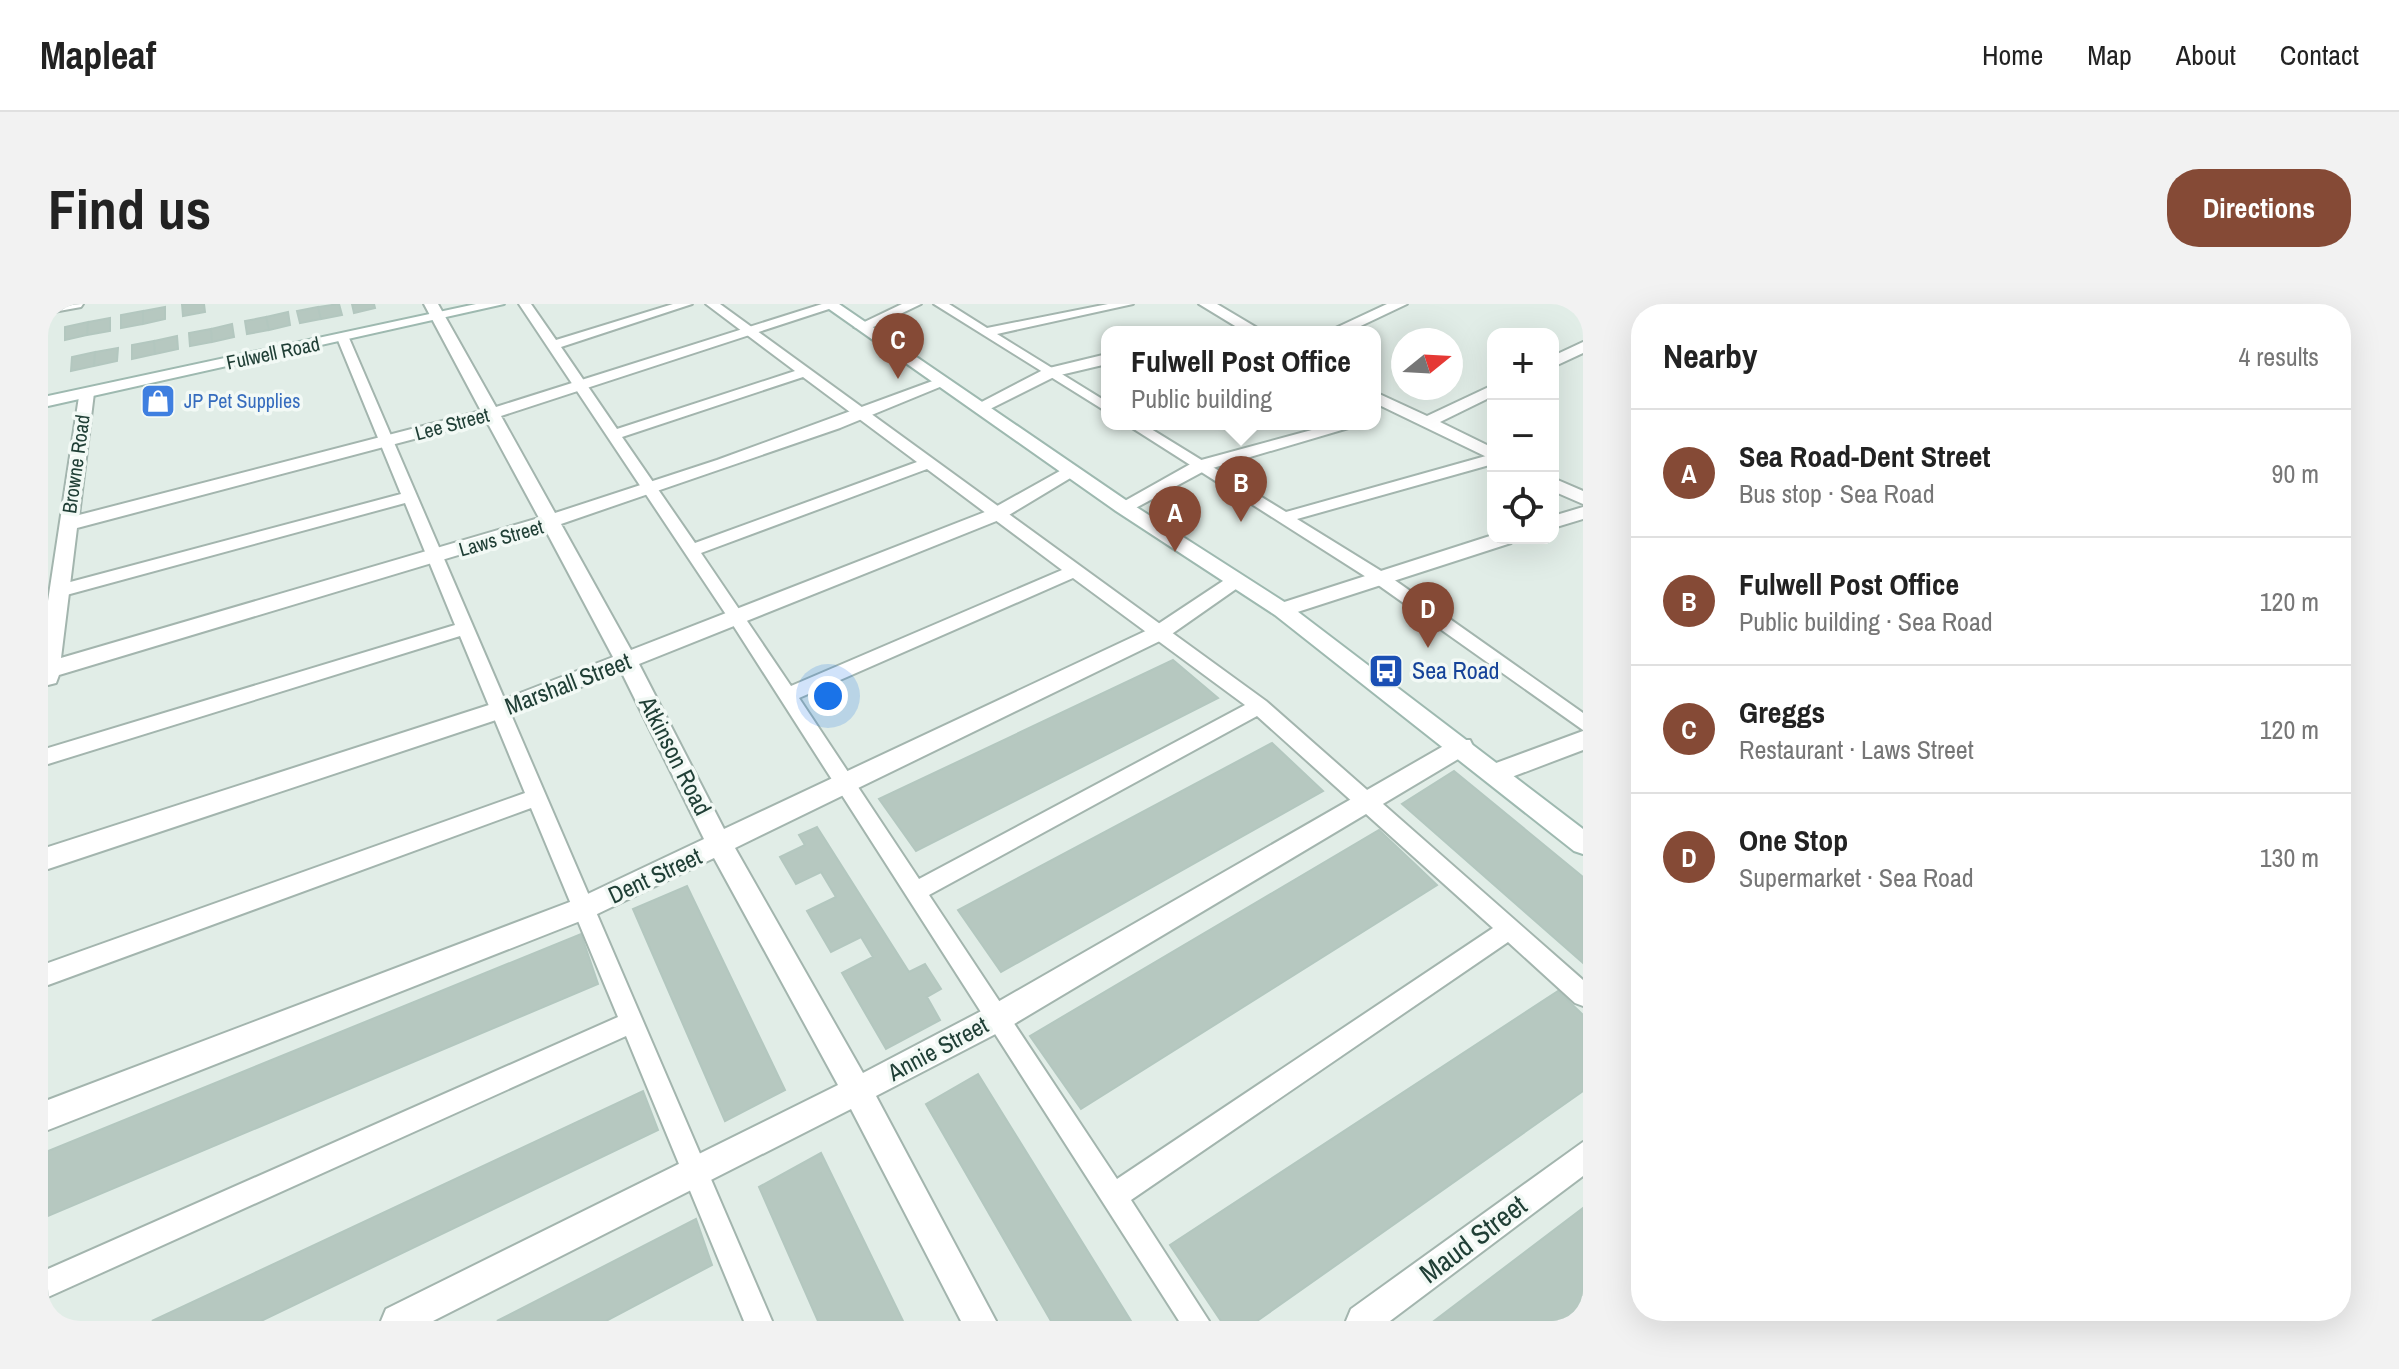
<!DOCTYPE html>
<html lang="en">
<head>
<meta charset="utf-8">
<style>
  body { margin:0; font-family:"Archivo Narrow",sans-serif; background:#f2f2f2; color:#222 }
  .controls { position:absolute; right:24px; top:24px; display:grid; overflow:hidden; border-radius:16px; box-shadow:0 8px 32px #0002 }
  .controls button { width:72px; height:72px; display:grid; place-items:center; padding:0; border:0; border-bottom:2px solid #e0e0e0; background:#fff; color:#222; font:40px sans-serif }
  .compass { position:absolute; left:1343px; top:24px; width:72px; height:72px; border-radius:50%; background:#fff; box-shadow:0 8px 32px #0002; rotate:72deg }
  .you { position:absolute; left:780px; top:392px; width:28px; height:28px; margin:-20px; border:6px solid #fff; border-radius:50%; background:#1a73e8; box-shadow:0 0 0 12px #1a73e833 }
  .badge { display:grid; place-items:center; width:52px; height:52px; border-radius:50%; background:#854a36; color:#fff; font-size:26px; font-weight:700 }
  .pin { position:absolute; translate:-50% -66px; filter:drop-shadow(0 2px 4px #0008) }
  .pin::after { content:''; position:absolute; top:42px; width:28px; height:24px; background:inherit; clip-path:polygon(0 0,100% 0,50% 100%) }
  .popup { position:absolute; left:1053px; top:22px; width:280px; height:104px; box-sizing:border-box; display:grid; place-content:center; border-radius:16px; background:#fff; filter:drop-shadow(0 2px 6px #0005); font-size:26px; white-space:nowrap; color:#767676 }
  .popup b { font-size:30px; color:#222 }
  .popup::after { content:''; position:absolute; left:50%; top:100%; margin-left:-16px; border:16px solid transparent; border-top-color:#fff }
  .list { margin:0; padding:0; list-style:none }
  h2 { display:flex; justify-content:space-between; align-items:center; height:104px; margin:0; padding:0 32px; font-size:34px }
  h2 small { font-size:26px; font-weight:400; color:#767676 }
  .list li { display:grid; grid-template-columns:52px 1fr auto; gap:24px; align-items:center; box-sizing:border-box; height:128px; padding:0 32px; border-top:2px solid #e0e0e0 }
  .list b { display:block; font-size:30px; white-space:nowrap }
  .list p { margin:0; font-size:26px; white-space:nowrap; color:#767676 }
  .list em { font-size:26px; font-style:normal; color:#767676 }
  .icon { flex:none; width:44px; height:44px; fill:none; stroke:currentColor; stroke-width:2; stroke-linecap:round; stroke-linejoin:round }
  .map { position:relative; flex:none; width:1535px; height:1017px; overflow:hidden; border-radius:32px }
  header { display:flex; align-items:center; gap:48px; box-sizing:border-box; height:112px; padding:0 40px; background:#fff; border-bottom:2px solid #e0e0e0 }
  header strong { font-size:38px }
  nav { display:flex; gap:44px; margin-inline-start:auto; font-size:28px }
  .intro { display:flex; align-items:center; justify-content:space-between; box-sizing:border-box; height:192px; padding:0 48px }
  h1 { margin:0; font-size:56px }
  .button { padding:20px 36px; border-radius:32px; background:#854a36; color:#fff; font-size:28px; font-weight:700 }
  main { display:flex; gap:48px; padding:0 48px }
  aside { flex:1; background:#fff; border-radius:32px; box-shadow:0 8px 32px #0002 }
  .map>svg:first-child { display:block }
</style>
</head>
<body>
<header>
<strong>Mapleaf</strong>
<nav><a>Home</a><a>Map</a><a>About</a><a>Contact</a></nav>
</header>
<div class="intro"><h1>Find us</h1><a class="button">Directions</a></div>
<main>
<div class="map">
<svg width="1535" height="1017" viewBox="0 0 1535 1017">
  <rect width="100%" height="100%" fill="#e1ede7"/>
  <!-- building -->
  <path fill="#b6c8c0" stroke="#b3c7bf" stroke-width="2" d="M134,0H156L157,8L135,12Z
    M291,0L294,11L273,15L270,3Z
    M304,0H326L327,4L306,9Z
    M117,3V15L95,20V7Z
    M270,3L273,15L252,19L249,7Z
    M95,7V20L73,24V11Z
    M240,8L242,21L221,26L218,13Z
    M218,13L221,26L199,30L197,17Z
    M62,14V27L39,31L40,18Z
    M40,18L39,31L17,36V23Z
    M184,20L186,33L164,38L163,25Z
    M163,25L164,38L142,42L141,29Z
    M129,32L130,45L107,50L106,37Z
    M106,37L107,50L84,55V41Z
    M70,44L69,57L46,62L47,48Z
    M47,48L46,62L23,67L24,53Z
    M1125,356L1170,394L868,547L831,495Z
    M1224,439L1275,487L953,668L910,606Z
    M1406,467L1535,573V659L1354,500Z
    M769,523L861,668L877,660L893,685L879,693L892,716L838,745L794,669L825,653L813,633L783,648L759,607L788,593L773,568L748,580L732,553L757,541L751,531Z
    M1331,526L1389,581L1033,805L982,732Z
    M639,582L737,786L677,817L585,605Z
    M533,630L550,680L0,912V847Z
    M1510,687L1535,711V787L1209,1017H1173L1122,941Z
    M930,770L1083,1017H1003L878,800Z
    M595,787L610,826L213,1017H104Z
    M773,849L855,1017H770L711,883Z
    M1535,904V1017H1386Z
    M648,915L664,961L558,1017H449Z"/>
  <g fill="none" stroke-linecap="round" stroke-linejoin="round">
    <!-- lane casing -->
    <g stroke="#a3b5ae" stroke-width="4">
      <path id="lane" d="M471,0H483L508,36L625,0H644L513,43L569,125L747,67L658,0H672L1218,397L1535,676V702L1527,699L1460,638L1083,896L1161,1017H1131L683,318ZM755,73L869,158L647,239L574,133ZM879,165L1014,266L743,382L653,249ZM1025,274L1197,401L871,575L751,394ZM1209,412L1445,624L1069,875L881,591Z
        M886,0H901L939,24L1060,0H1085L949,30L1059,98V108Z
        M295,30L301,34L724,1017H696L578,732L0,993V965L570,713L483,504L0,681V659L477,489L412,332L0,460V444L407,321L357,199L11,293L3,287L11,281L353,190L289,34Z
        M1078,120H1095L1238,208L1445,150V160L1249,215L1338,270L1535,409V426L1326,278Z"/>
    </g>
    <!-- street casing -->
    <g stroke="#a3b5ae" stroke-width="4">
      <path id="street" d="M35,0L33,3L0,9V1Z
        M376,0H390L448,103L774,0L790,2L453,112L507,209L669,156L890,75L904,78L792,124L513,220L583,346L942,206L1019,163L1025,161L1034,167L956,214L591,360L676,525L1104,324L1181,273H1195L1198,278L1118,334L687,544L815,769L941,703L1406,436H1422L1425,442L1422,448L961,723L828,792L948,1017H913L803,805L385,1017H333L338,1005L790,781L666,554L545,612L0,826V796L527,596L656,535L573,367L460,412L0,565V543L444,400L565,353L497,225L11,371L8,379L0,381V297L32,86H44L46,89L31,211L433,107ZM438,116L491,214L13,354L29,224Z
        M854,0H873L819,26L806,23Z
        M1151,0H1169L1216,28H1197Z
        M1339,0H1359L1300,28H1279Z
        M1535,38V49L1505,63V52Z
        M1059,50V60L1008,72L938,107L932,108L924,103L997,65Z
        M1445,81V92L1392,118L1445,144V156L1327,99V88L1379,112Z
        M1286,120H1314L1158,166L1082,207L1075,209L1066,203L1146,158Z
        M1505,174L1535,187V200L1505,187Z
        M1535,203V215L1505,224V212Z
        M1445,231V234H1466L1463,239L1234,313L1224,306L1227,301Z
        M1535,427V446L1448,479L1440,476L1436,469L1440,462Z
        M1535,838V872L1342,1017H1298L1303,1005Z"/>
    </g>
    <!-- secondary casing -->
    <g stroke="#9eb9b0" stroke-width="4">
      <path id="secondary" d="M428,0H456L0,102V92Z
        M774,0H791L1082,199L1241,301L1535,525V550L1526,547L1227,311L1068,207Z"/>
    </g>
    <!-- lane -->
    <use href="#lane" fill="#fff" fill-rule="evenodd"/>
    <!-- street -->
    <use href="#street" fill="#fff" fill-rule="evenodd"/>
    <!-- secondary -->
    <use href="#secondary" fill="#fff" fill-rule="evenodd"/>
  </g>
  <!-- icons -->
  <defs>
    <g id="shop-square" transform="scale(1.8)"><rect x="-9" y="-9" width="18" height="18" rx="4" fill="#3f7fe0" stroke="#f2f9f5"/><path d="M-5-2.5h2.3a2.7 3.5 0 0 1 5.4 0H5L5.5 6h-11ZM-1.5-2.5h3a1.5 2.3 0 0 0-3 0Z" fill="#fff"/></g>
    <g id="bus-square" transform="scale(1.8)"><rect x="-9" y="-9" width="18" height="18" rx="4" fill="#1a4fb4" stroke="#f2f9f5"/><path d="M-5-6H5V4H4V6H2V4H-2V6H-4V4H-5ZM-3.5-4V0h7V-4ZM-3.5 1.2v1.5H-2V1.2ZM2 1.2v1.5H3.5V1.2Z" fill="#fff"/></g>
  </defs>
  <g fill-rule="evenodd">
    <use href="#shop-square" x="110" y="97"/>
    <use href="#bus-square" x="1338" y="367"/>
  </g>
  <g text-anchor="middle" stroke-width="7" stroke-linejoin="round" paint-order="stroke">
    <!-- far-street labels -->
    <g font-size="20" fill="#203f36" stroke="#f2f9f5">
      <text transform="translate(225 49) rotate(-12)" y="7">Fulwell Road</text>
      <text transform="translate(404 120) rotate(-15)" y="7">Lee Street</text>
      <text transform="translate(28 160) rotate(-82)" y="7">Browne Road</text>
      <text transform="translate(453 234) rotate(-16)" y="7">Laws Street</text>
    </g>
    <!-- far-shop labels -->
    <g font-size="20" fill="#366cbe" stroke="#f2f9f5" text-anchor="start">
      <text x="136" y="104">JP Pet Supplies</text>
    </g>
    <!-- transit labels -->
    <g font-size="24" fill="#164399" stroke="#f2f9f5" text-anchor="start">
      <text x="1364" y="375">Sea Road</text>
    </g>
    <!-- street labels -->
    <g font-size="24" fill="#203f36" stroke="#f2f9f5">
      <text transform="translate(520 380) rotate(-21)" y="8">Marshall Street</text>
      <text transform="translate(627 452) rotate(63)" y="8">Atkinson Road</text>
      <text transform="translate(607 572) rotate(-25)" y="8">Dent Street</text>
      <text transform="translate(890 745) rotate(-28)" y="8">Annie Street</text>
    </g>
    <!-- near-street labels -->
    <g font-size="28" fill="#203f36" stroke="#f2f9f5">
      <text transform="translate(1425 935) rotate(-37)" y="10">Maud Street</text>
    </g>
  </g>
</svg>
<div class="controls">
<button>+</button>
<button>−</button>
<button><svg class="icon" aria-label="locate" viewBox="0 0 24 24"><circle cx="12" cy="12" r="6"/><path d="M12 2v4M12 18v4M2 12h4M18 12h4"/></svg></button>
</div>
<svg class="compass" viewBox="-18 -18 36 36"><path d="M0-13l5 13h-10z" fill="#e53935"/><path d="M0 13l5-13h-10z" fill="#767676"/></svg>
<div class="you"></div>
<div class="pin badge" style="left:1127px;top:248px">A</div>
<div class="pin badge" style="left:1193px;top:218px">B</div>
<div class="popup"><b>Fulwell Post Office</b>Public building</div>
<div class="pin badge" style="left:850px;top:75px">C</div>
<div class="pin badge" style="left:1380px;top:344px">D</div>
</div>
<aside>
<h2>Nearby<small>4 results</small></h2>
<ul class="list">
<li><span class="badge">A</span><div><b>Sea Road-Dent Street</b><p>Bus stop · Sea Road</p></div><em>90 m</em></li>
<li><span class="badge">B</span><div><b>Fulwell Post Office</b><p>Public building · Sea Road</p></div><em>120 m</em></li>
<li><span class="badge">C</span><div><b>Greggs</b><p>Restaurant · Laws Street</p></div><em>120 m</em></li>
<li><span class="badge">D</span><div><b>One Stop</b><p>Supermarket · Sea Road</p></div><em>130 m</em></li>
</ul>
</aside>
</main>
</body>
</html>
